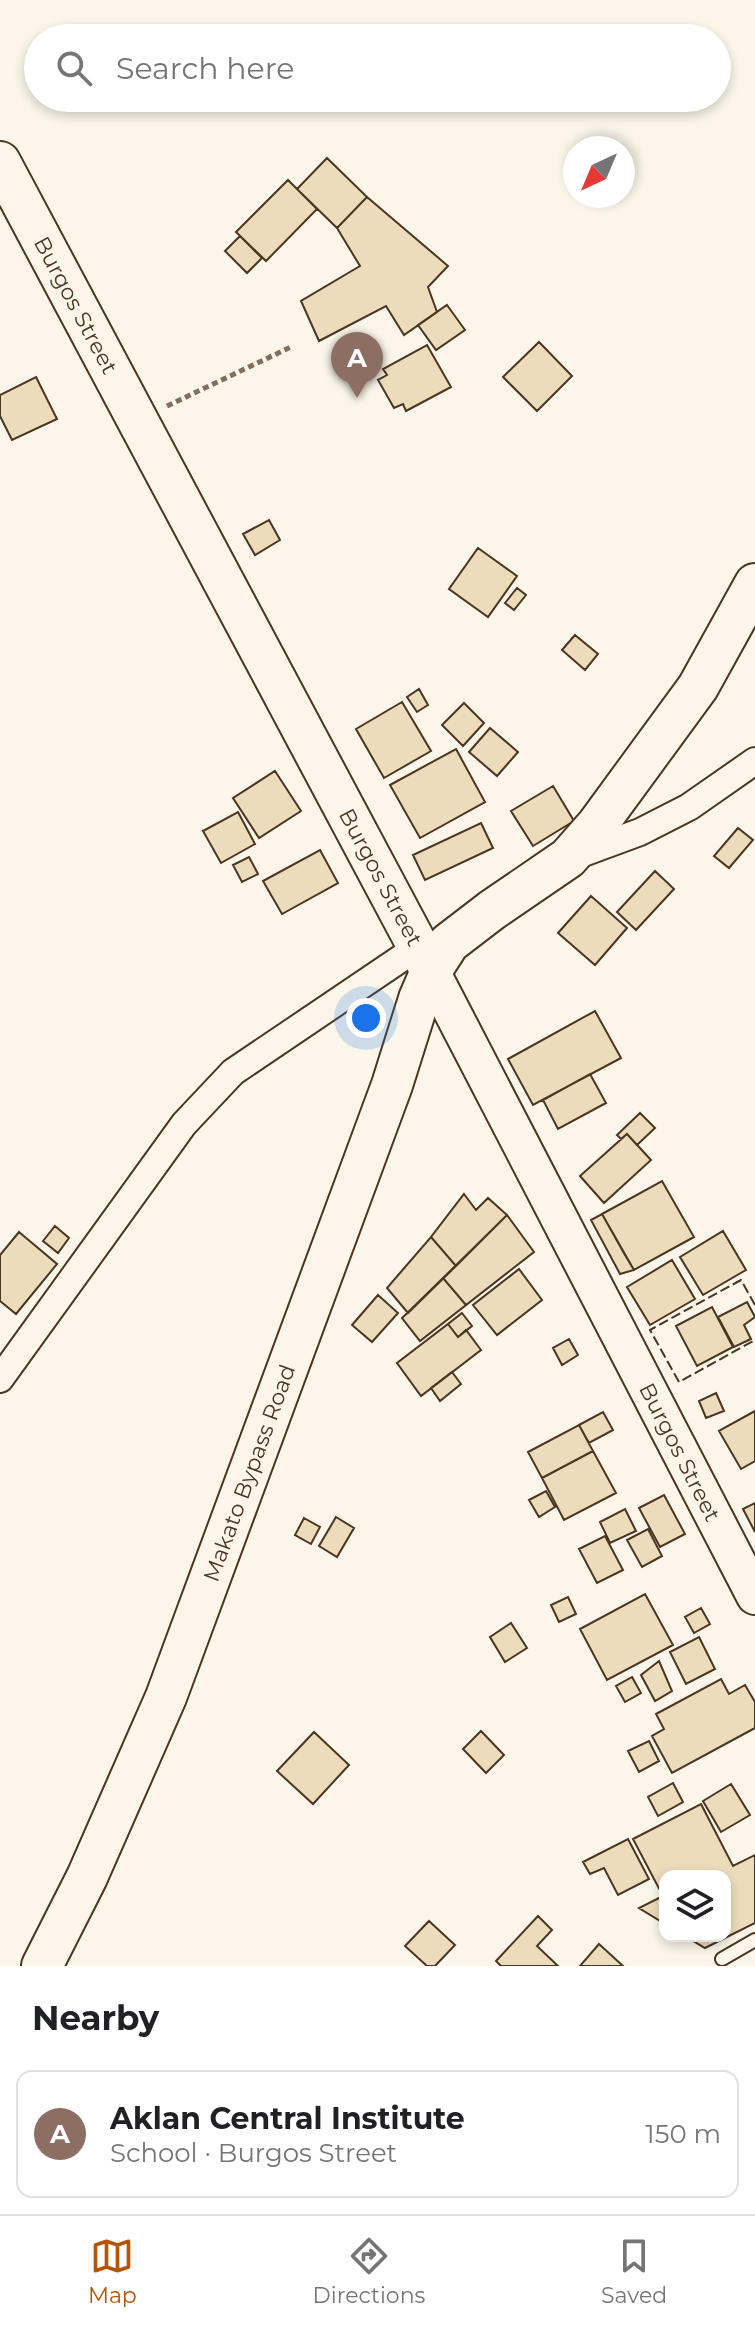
<!DOCTYPE html>
<html lang="en">
<head>
<meta charset="utf-8">
<style>
  body { margin:0; font-family:Montserrat,sans-serif; background:#f6f6f6; color:#202124 }
  .controls { position:absolute; right:24px; bottom:24px; display:grid; overflow:hidden; border-radius:16px; box-shadow:0 4px 12px #0003 }
  .controls button { width:72px; height:72px; display:grid; place-items:center; padding:0; border:0; border-bottom:2px solid #e0e0e0; background:#fff; color:#202124; font:40px sans-serif }
  .compass { position:absolute; left:563px; top:136px; width:72px; height:72px; border-radius:50%; background:#fff; box-shadow:0 4px 12px #0003; rotate:224deg }
  .you { position:absolute; left:366px; top:1018px; width:28px; height:28px; margin:-20px; border:6px solid #fff; border-radius:50%; background:#1a73e8; box-shadow:0 0 0 12px #1a73e833 }
  .badge { display:grid; place-items:center; width:52px; height:52px; border-radius:50%; background:#b45309; color:#fff; font-size:26px; font-weight:700 }
  .pin { position:absolute; translate:-50% -66px; filter:drop-shadow(0 2px 4px #0008) }
  .pin::after { content:''; position:absolute; top:42px; width:28px; height:24px; background:inherit; clip-path:polygon(0 0,100% 0,50% 100%) }
  .list { margin:0; padding:0; list-style:none }
  h2 { display:flex; justify-content:space-between; align-items:center; height:104px; margin:0; padding:0 32px; font-size:34px }
  h2 small { font-size:26px; font-weight:400; color:#757577 }
  .list li { display:grid; grid-template-columns:52px 1fr auto; gap:24px; align-items:center; box-sizing:border-box; height:128px; margin:0 16px 16px; padding:0 16px; border:2px solid #e0e0e0; border-radius:16px }
  .list b { display:block; font-size:30px; white-space:nowrap }
  .list p { margin:0; font-size:26px; white-space:nowrap; color:#757577 }
  .list em { font-size:26px; font-style:normal; color:#757577 }
  .icon { flex:none; width:44px; height:44px; fill:none; stroke:currentColor; stroke-width:2; stroke-linecap:round; stroke-linejoin:round }
  .map { position:relative; flex:none; width:755px; height:1966px; overflow:hidden }
  .search { position:absolute; background:#fff; box-shadow:0 4px 12px #0003; left:24px; right:24px; top:24px; height:88px; display:flex; align-items:center; gap:20px; box-sizing:border-box; padding:0 28px; border-radius:44px; color:#757577; font-size:30px }
  .sheet { height:248px; background:#fff }
  nav { display:flex; justify-content:space-around; align-items:center; box-sizing:border-box; height:112px; border-top:2px solid #e0e0e0; background:#fff; font-size:22px; color:#757577 }
  nav a { display:grid; justify-items:center; gap:4px }
  nav .on { color:#b45309 }
  .map>svg:first-child { display:block }
</style>
</head>
<body>
<div class="map">
<svg width="755" height="1966" viewBox="0 0 755 1966">
  <rect width="100%" height="100%" fill="#fbf6e9"/>
  <!-- building -->
  <path fill="#ecdcbc" stroke="#4a3520" stroke-width="2" d="M327,158L367,197L337,228L297,189Z
    M288,180L317,209L266,261L236,232Z
    M367,197L448,266L428,287L437,312L404,335L386,306L319,341L301,301L360,266L337,228Z
    M240,236L262,258L247,273L225,251Z
    M447,305L465,330L436,350L418,325Z
    M539,342L572,376L537,411L503,377Z
    M427,345L451,387L406,411L403,404L394,408L378,380L387,375L383,369Z
    M36,377L57,419L12,440L0,416V395Z
    M269,520L280,540L255,555L243,534Z
    M478,548L517,576L488,617L449,589Z
    M517,588L526,595L514,610L505,603Z
    M575,635L598,654L585,670L562,650Z
    M419,689L428,705L417,712L407,697Z
    M402,702L431,751L384,778L356,729Z
    M464,703L484,723L463,746L442,725Z
    M490,728L518,752L497,776L469,752Z
    M456,749L485,802L420,838L390,785Z
    M275,771L301,811L259,838L233,798Z
    M553,786L574,821L533,846L511,811Z
    M238,812L255,844L221,863L203,831Z
    M481,823L493,848L425,880L413,855Z
    M738,828L753,840L729,868L714,856Z
    M320,850L338,883L282,914L263,881Z
    M249,857L258,874L242,882L233,865Z
    M655,871L674,889L636,930L617,912Z
    M591,896L627,928L595,965L558,933Z
    M595,1011L621,1058L533,1105L508,1059Z
    M590,1074L606,1103L558,1129L543,1100Z
    M640,1113L655,1128L637,1145L627,1134L621,1139L617,1135Z
    M627,1134L651,1160L604,1203L580,1176Z
    M662,1181L694,1237L634,1270L602,1214Z
    M464,1194L476,1210L488,1198L507,1215L456,1266L431,1237Z
    M602,1214L625,1255L634,1270L620,1274L591,1220Z
    M507,1215L534,1252L466,1305L443,1278Z
    M55,1226L69,1238L58,1253L43,1241Z
    M723,1231L746,1270L703,1295L680,1257Z
    M19,1232L57,1264L16,1314L0,1301V1255Z
    M431,1237L456,1266L408,1313L387,1288Z
    M672,1260L695,1299L650,1325L627,1287Z
    M519,1269L542,1300L497,1335L473,1305Z
    M443,1278L466,1305L420,1341L402,1318Z
    M378,1295L398,1313L372,1342L352,1325Z
    M747,1302L755,1317L744,1325L751,1339L734,1347L718,1317Z
    M712,1307L733,1347L697,1366L676,1326Z
    M462,1313L472,1326L458,1337L448,1324Z
    M448,1324L458,1337L466,1330L481,1350L421,1396L397,1363Z
    M569,1339L578,1355L562,1365L553,1348Z
    M452,1372L461,1384L440,1401L431,1388Z
    M716,1393L724,1411L706,1418L699,1401Z
    M755,1411V1461L741,1469L719,1431Z
    M603,1412L613,1430L589,1443L579,1425Z
    M579,1425L593,1451L542,1478L528,1452Z
    M593,1451L616,1493L564,1520L542,1478Z
    M546,1491L555,1507L539,1517L529,1500Z
    M664,1495L685,1534L660,1547L639,1508Z
    M755,1503V1532L743,1509Z
    M625,1509L636,1531L610,1543L600,1522Z
    M336,1517L354,1528L337,1557L319,1546Z
    M304,1518L320,1527L311,1544L295,1535Z
    M648,1529L662,1556L642,1567L627,1540Z
    M605,1536L623,1570L597,1583L579,1549Z
    M645,1594L673,1645L607,1680L580,1629Z
    M568,1597L576,1614L559,1622L551,1605Z
    M701,1608L710,1624L694,1633L685,1617Z
    M511,1623L527,1648L505,1662L490,1637Z
    M699,1637L715,1669L686,1684L670,1652Z
    M659,1661L672,1691L655,1701L641,1675Z
    M632,1677L641,1693L625,1702L616,1686Z
    M721,1679L729,1694L745,1685L755,1702V1728L672,1773L652,1736L664,1729L656,1714Z
    M481,1731L504,1755L486,1773L463,1749Z
    M314,1732L349,1765L313,1804L277,1771Z
    M649,1741L659,1761L639,1772L628,1751Z
    M673,1783L683,1802L658,1816L648,1797Z
    M731,1784L750,1815L721,1832L703,1801Z
    M701,1804L733,1866L755,1855V1923L705,1948L685,1936H725V1876H665V1924L639,1908L663,1896L633,1839Z
    M628,1839L649,1879L618,1895L604,1868L590,1874L583,1862Z
    M538,1916L552,1930L537,1946L558,1966H501L496,1961Z
    M429,1921L455,1945L435,1966H427L405,1946Z
    M599,1944L623,1966H580Z"/>
  <g fill="none" stroke-linecap="round" stroke-linejoin="round">
    <!-- lane casing -->
    <g stroke="#4a3520" stroke-width="16">
      <path id="lane" d="M722,1959L755,1940"/>
    </g>
    <!-- street casing -->
    <g stroke="#4a3520" stroke-width="30">
      <path id="street" d="M575,856L640,832L689,807L755,761
        M0,1379L184,1124L233,1072L418,947"/>
    </g>
    <!-- secondary casing -->
    <g stroke="#4a3520" stroke-width="40">
      <path id="secondary" d="M431,971L755,1596"/>
    </g>
    <!-- primary casing -->
    <g stroke="#4a3520" stroke-width="44">
      <path id="primary" d="M0,162L431,971
        M42,1966L87,1877L166,1697L392,1085L419,999L431,971L449,943L492,910L568,858L597,825L698,687L755,584"/>
    </g>
    <!-- path -->
    <path stroke="#7f6f5c" stroke-width="5" stroke-dasharray="6 4" stroke-linecap="butt" d="M167,406L293,346"/>
    <!-- lane -->
    <use href="#lane" stroke="#fbf6e9" stroke-width="12"/>
    <!-- street -->
    <use href="#street" stroke="#fbf6e9" stroke-width="26"/>
    <!-- secondary -->
    <use href="#secondary" stroke="#fbf6e9" stroke-width="36"/>
    <!-- primary -->
    <use href="#primary" stroke="#fbf6e9" stroke-width="40"/>
    <!-- fence -->
    <path stroke="#4a3520" stroke-width="2" stroke-dasharray="10 4" stroke-linecap="butt" d="M755,1305L741,1280L650,1330L679,1382L755,1340"/>
  </g>
  <g text-anchor="middle" stroke-width="6" stroke-linejoin="round" paint-order="stroke">
    <!-- street labels -->
    <g font-size="22" fill="#4a3520" stroke="#fbf6e9">
      <text transform="translate(76 305) rotate(62)" y="8">Burgos Street</text>
      <text transform="translate(381 877) rotate(62)" y="8">Burgos Street</text>
      <text transform="translate(680 1452) rotate(63)" y="8">Burgos Street</text>
      <text transform="translate(249 1473) rotate(-70)" y="8">Makato Bypass Road</text>
    </g>
  </g>
</svg>
<div class="controls">
<button><svg class="icon" aria-label="layers" viewBox="0 0 24 24"><path d="M12 4l9 5-9 5-9-5zM3 14l9 5 9-5"/></svg></button>
</div>
<svg class="compass" viewBox="-18 -18 36 36"><path d="M0-13l5 13h-10z" fill="#e53935"/><path d="M0 13l5-13h-10z" fill="#757577"/></svg>
<div class="you"></div>
<div class="pin badge" style="left:357px;top:398px;background:#8d6e63">A</div>
<div class="search"><svg class="icon" aria-label="search" viewBox="0 0 24 24"><circle cx="10" cy="10" r="6"/><path d="M15 15l6 6"/></svg>Search here</div>
</div>
<section class="sheet">
<h2>Nearby<small></small></h2>
<ul class="list">
<li><span class="badge" style="background:#8d6e63">A</span><div><b>Aklan Central Institute</b><p>School · Burgos Street</p></div><em>150 m</em></li>
</ul>
</section>
<nav>
<a class="on"><svg class="icon" aria-label="map" viewBox="0 0 24 24"><path d="M3 6l6-2 6 2 6-2v14l-6 2-6-2-6 2zM9 4v14M15 6v14"/></svg>Map</a>
<a><svg class="icon" aria-label="directions" viewBox="0 0 24 24"><path d="M12 3l9 9-9 9-9-9zM9 14v-3h6M13 9l2 2-2 2"/></svg>Directions</a>
<a><svg class="icon" aria-label="saved" viewBox="0 0 24 24"><path d="M7 4h10v16l-5-4-5 4z"/></svg>Saved</a>
</nav>
</body>
</html>
